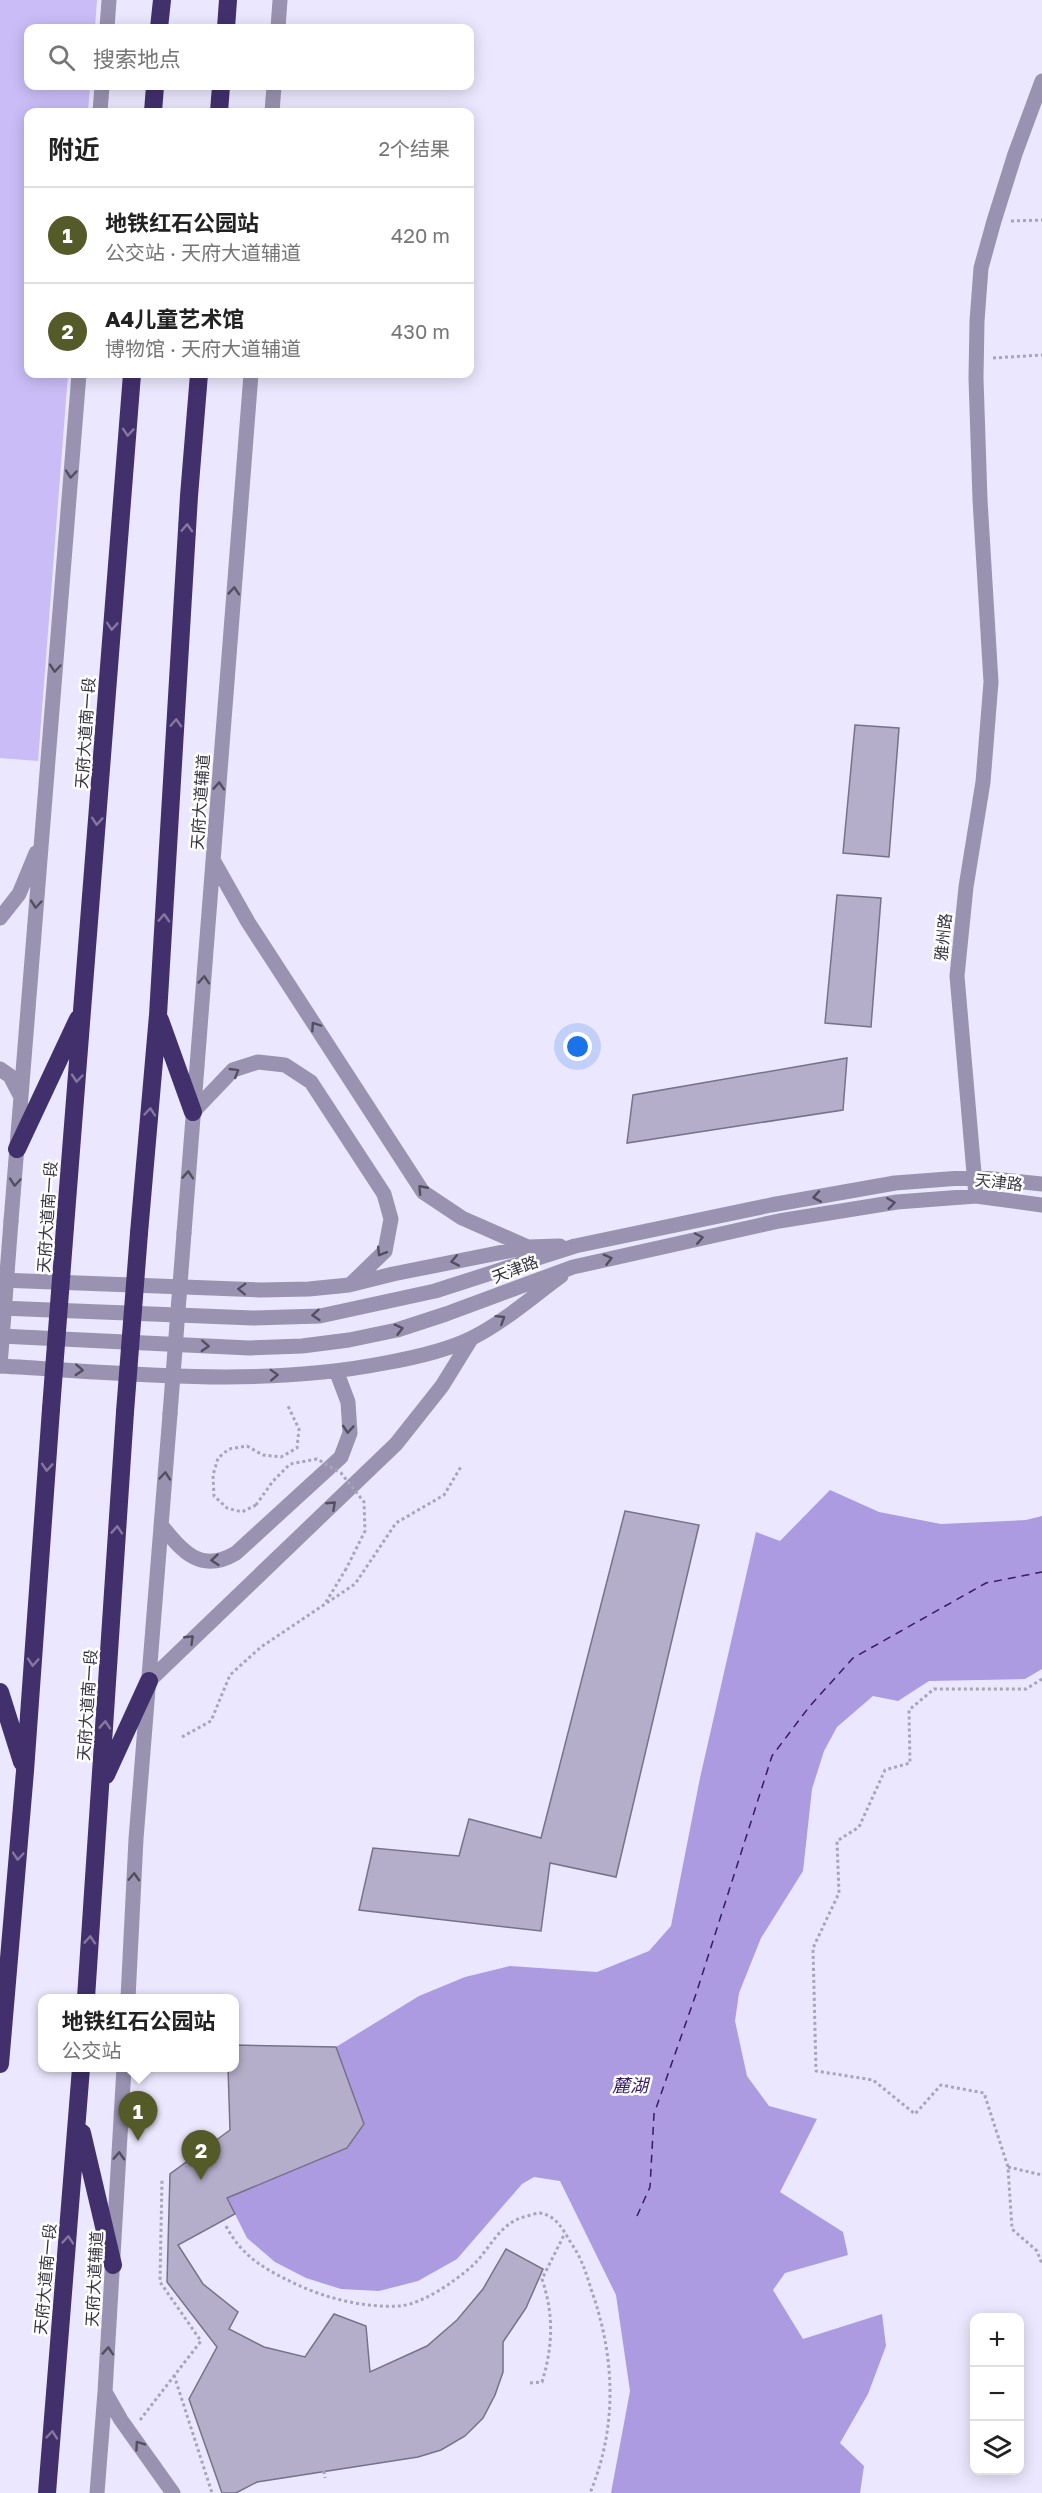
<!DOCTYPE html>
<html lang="zh">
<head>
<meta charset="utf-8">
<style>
  body { margin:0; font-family:"Golos Text","Noto Sans SC",sans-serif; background:#f2f2f2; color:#222 }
  .controls { position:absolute; right:18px; bottom:18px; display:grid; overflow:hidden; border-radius:12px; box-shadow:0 3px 15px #0003 }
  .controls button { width:54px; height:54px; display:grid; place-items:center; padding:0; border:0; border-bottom:2px solid #e0e0e0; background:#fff; color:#222; font:30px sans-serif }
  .you { position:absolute; left:578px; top:1047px; width:21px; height:21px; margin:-15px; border:4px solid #fff; border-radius:50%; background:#1a73e8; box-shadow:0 0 0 9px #1a73e833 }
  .badge { display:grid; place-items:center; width:39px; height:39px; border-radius:50%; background:#555a29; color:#fff; font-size:20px; font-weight:700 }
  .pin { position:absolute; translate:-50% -50px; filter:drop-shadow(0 2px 3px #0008) }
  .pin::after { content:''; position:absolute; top:32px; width:21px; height:18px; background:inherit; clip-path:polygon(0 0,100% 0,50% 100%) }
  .popup { position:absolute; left:38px; top:1994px; width:201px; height:78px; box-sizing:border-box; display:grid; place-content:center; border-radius:12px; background:#fff; filter:drop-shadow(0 2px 4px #0005); font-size:20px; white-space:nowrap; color:#767676 }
  .popup b { font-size:22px; color:#222 }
  .popup::after { content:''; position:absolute; left:50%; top:100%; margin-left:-12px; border:12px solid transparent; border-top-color:#fff }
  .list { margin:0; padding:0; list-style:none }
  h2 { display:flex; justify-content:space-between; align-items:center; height:78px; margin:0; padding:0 24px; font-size:26px }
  h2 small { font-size:20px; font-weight:400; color:#767676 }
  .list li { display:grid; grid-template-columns:39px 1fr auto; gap:18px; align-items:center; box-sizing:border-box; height:96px; padding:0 24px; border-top:2px solid #e0e0e0 }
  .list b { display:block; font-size:22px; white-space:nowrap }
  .list p { margin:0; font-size:20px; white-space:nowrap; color:#767676 }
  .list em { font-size:20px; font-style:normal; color:#767676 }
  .icon { flex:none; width:33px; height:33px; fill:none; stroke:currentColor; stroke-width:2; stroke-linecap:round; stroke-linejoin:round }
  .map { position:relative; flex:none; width:1042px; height:2493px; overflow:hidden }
  .search { position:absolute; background:#fff; box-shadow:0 3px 15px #0003; left:24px; top:24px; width:450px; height:66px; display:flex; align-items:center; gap:15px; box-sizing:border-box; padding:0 21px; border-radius:12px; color:#767676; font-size:22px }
  .panel { position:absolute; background:#fff; box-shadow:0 3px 15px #0003; left:24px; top:108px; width:450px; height:270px; border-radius:12px }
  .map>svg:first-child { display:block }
</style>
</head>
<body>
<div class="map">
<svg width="1042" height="2493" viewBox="0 0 1042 2493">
  <rect width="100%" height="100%" fill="#ebe7fe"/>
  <!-- green -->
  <path fill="#cabdf7" d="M0,0H97L95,28H28V86H90L88,112H28V374H68L38,761L0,758Z"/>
  <!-- water -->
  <path fill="#ac9be1" d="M830,1490L879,1512L941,1524L1026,1520L1042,1516V1669L1025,1679L929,1681L898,1701L873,1696L837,1727L824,1751L812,1789L803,1871L761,1938L739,1993L735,2021L747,2076L769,2106L817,2119L780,2192L843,2232L848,2255L785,2273L773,2290L803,2339L882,2314L886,2346L868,2394L840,2443L864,2466L860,2493H611L630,2391L616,2295L560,2181L534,2177L522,2184L457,2259L418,2281L379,2291L341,2289L306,2278L275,2262L247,2238L227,2198L347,2148L364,2124L336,2047L419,1996L465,1977L510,1966L597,1972L649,1951L671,1926L700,1778L756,1532L780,1541Z"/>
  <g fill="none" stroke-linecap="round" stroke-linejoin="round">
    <!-- ferry -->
    <path stroke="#381a6a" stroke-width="1.5" stroke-dasharray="8 6" stroke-linecap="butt" d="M637,2216L650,2187L654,2114L696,1994L772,1756L809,1707L853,1658L986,1583L1042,1572"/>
  </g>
  <!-- building -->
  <path fill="#b4aeca" stroke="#77728b" stroke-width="1.5" d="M855,725L899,728L889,857L843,853Z
    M837,895L881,898L871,1027L825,1023Z
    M847,1058L843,1110L627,1143L633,1095Z
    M625,1511L699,1525L616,1877L550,1863L541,1931L359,1910L373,1848L459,1856L469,1819L541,1838Z
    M234,2045L336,2047L364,2124L347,2148L227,2198L235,2214L178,2245L203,2284L238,2312L229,2329L264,2347L305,2357L334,2314L366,2326L370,2372L427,2346L457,2320L483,2289L506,2249L543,2269L526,2308L503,2342V2372L495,2395L483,2418L465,2436L441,2450L418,2457L257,2482L236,2493H222L189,2399L217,2347L167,2282L170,2174L230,2130L228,2067H234Z"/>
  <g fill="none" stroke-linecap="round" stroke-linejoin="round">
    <!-- path -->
    <path stroke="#a9a5b8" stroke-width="3" stroke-dasharray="3 3" stroke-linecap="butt" d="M1011,221L1042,220
      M993,358L1042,355
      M256,1505L242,1512L227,1508L214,1496L213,1475L218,1458L229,1449L247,1446L263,1455L281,1457L297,1448L299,1429L287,1404
      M326,1602L346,1569
      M1042,1679L1026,1689H934L909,1710L910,1763L885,1770L859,1827L837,1841L839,1893L813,1948L816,2071L873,2080L915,2114L941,2085L984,2093L1008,2167L1012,2229L1037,2251L1042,2264
      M182,1737L211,1721L230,1675L261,1647L355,1584L396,1523L444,1495L462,1465
      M1008,2167L1042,2175
      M226,2226C243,2258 266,2270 298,2285C328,2299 366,2308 400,2306C422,2304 454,2282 471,2267C491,2249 498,2223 527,2216C531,2215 536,2213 540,2213C557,2216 563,2230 571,2243C581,2257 586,2272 591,2289C615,2356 618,2426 590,2493
      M174,2375L212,2493
      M530,2383L542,2382C553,2346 554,2315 542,2279L565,2233
      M140,2420L201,2341L160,2282L162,2179
      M324,2471L325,2478"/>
    <!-- minor -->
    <path stroke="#9993b1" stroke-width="15" d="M107,28L109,0
      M278,28L280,0
      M100,112L102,86
      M272,112L274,86
      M213,860L248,922L423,1192L462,1218L528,1247
      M0,918L19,894L36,853
      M0,1069L10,1076L21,1097
      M193,1112L233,1070L258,1062L285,1065L311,1082L384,1194L391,1219L385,1251L352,1283
      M976,1196L957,976L966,887L983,782L991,682L980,500L976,378L977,321L981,268L994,221L1015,154L1042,81
      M11,1221L79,374
      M184,1233L251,374
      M0,1280L260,1290L309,1289L349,1285L393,1274L528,1247L560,1246
      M0,1308L253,1318L320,1316L435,1291L575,1246L771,1205L895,1183L974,1177L1042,1184
      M0,1336L249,1348L302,1346L349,1340L397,1330L446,1314L573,1267L779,1221L897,1202L976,1196L1042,1205
      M0,1366C128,1373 258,1388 385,1363C413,1358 446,1351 472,1338C504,1322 532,1297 561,1276
      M161,1525C183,1552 201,1574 236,1553L341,1457L350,1433L348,1402L337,1373
      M149,1681L396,1444L442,1386L471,1339
      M128,1998L136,1839L170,1414
      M105,2392L121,2420L173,2493
      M97,2493L105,2392L124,2068"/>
    <!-- highway -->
    <path stroke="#42306c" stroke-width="18" d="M159,28L162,0
      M226,28L228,0
      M153,112L155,86
      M219,112L221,86
      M160,1020L193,1112
      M17,1149L78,1019
      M65,1227L132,374
      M139,1233L158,1015L189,496L199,374
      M0,1692L22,1762
      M106,1775L149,1681
      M86,1998L125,1412
      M0,2064L25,1771L51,1409
      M82,2133L113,2265
      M47,2493L81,2068"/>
    <!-- path-bridge -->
    <path stroke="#a9a5b8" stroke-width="3" stroke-dasharray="3 3" stroke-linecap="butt" d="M256,1505L273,1481L290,1464L317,1459L341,1473L364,1502L365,1531L346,1569"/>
    <!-- minor-bridge -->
    <path stroke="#9993b1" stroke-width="15" d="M0,1366L11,1221
      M170,1414L184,1233"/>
    <!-- highway-bridge -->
    <path stroke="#42306c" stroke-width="18" d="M51,1409L65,1227
      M125,1412L139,1233"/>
  </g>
  <!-- one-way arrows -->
  <defs><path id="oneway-chevron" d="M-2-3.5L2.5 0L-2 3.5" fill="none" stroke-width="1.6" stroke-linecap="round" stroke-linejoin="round" transform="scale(1.5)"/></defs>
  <g stroke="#84789f">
    <use href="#oneway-chevron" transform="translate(128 432) rotate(94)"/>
    <use href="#oneway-chevron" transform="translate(187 528) rotate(-87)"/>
    <use href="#oneway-chevron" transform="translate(112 626) rotate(94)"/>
    <use href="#oneway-chevron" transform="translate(176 723) rotate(-87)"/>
    <use href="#oneway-chevron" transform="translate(97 821) rotate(94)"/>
    <use href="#oneway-chevron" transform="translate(164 918) rotate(-87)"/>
    <use href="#oneway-chevron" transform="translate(77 1078) rotate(95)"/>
    <use href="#oneway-chevron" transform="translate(150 1112) rotate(-85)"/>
    <use href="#oneway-chevron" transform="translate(47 1467) rotate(94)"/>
    <use href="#oneway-chevron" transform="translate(117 1530) rotate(-86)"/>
    <use href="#oneway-chevron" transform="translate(33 1662) rotate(94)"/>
    <use href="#oneway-chevron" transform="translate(105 1725) rotate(-86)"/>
    <use href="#oneway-chevron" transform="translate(18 1856) rotate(95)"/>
    <use href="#oneway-chevron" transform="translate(90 1940) rotate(-86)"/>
    <use href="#oneway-chevron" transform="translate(68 2240) rotate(-85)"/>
    <use href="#oneway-chevron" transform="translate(52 2435) rotate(-85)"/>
  </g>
  <g stroke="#534f60">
    <use href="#oneway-chevron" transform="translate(71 474) rotate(95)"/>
    <use href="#oneway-chevron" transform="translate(234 591) rotate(-86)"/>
    <use href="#oneway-chevron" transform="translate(55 668) rotate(95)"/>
    <use href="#oneway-chevron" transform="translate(219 786) rotate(-86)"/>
    <use href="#oneway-chevron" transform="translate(36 904) rotate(95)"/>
    <use href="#oneway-chevron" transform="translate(204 980) rotate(-86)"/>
    <use href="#oneway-chevron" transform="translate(315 1026) rotate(-123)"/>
    <use href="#oneway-chevron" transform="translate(235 1072) rotate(-31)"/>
    <use href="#oneway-chevron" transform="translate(188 1175) rotate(-86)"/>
    <use href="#oneway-chevron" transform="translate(15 1182) rotate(95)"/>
    <use href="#oneway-chevron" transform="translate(422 1189) rotate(-132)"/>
    <use href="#oneway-chevron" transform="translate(817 1197) rotate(170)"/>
    <use href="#oneway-chevron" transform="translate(891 1203) rotate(-8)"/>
    <use href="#oneway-chevron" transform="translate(699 1238) rotate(-12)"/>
    <use href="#oneway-chevron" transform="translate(381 1252) rotate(122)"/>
    <use href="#oneway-chevron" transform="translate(608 1259) rotate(-14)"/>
    <use href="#oneway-chevron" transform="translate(455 1261) rotate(169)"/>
    <use href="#oneway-chevron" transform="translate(242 1289) rotate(-178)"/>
    <use href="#oneway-chevron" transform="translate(316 1315) rotate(175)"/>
    <use href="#oneway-chevron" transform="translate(501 1319) rotate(-32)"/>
    <use href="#oneway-chevron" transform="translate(399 1329) rotate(-15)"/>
    <use href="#oneway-chevron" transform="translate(205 1346) rotate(3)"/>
    <use href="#oneway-chevron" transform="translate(79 1370) rotate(3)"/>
    <use href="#oneway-chevron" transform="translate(274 1375) rotate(-2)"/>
    <use href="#oneway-chevron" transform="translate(348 1429) rotate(94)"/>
    <use href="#oneway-chevron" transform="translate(165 1476) rotate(-85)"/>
    <use href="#oneway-chevron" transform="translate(332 1505) rotate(-43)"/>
    <use href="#oneway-chevron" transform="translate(215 1560) rotate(175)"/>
    <use href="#oneway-chevron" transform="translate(190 1639) rotate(-44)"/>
    <use href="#oneway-chevron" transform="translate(134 1877) rotate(-87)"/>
    <use href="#oneway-chevron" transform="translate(119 2156) rotate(-87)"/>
    <use href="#oneway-chevron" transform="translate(108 2351) rotate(-86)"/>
    <use href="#oneway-chevron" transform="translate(139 2445) rotate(-125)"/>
  </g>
  <g text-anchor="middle" stroke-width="5" stroke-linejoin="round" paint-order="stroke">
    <!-- street labels -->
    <g font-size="16" fill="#35323d" stroke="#fff">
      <text transform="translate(85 733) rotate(-86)" y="6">天府大道南一段</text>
      <text transform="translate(200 802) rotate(-86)" y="6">天府大道辅道</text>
      <text transform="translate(943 937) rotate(-84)" y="6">雅州路</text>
      <text transform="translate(999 1182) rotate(6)" y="6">天津路</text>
      <text transform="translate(47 1217) rotate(-86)" y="6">天府大道南一段</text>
      <text transform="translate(515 1269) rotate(-21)" y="6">天津路</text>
      <text transform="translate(87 1705) rotate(-86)" y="6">天府大道南一段</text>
      <text transform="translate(45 2279) rotate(-85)" y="6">天府大道南一段</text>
      <text transform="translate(94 2279) rotate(-87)" y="6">天府大道辅道</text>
    </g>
    <!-- water labels -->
    <g font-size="18" font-style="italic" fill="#381a6a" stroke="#fff">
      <text x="630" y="2092">麓湖</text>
    </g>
  </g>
</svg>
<div class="controls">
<button>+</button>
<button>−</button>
<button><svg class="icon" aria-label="layers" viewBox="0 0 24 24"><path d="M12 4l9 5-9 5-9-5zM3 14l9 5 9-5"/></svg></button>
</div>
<div class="you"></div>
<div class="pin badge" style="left:138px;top:2141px">1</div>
<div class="popup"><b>地铁红石公园站</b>公交站</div>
<div class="pin badge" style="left:201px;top:2180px">2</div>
<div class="search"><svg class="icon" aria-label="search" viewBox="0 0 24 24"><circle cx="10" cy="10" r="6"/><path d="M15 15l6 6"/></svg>搜索地点</div>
<section class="panel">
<h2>附近<small>2个结果</small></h2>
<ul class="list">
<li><span class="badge">1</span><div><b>地铁红石公园站</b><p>公交站 · 天府大道辅道</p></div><em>420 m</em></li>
<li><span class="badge">2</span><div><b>A4儿童艺术馆</b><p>博物馆 · 天府大道辅道</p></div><em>430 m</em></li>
</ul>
</section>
</div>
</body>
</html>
